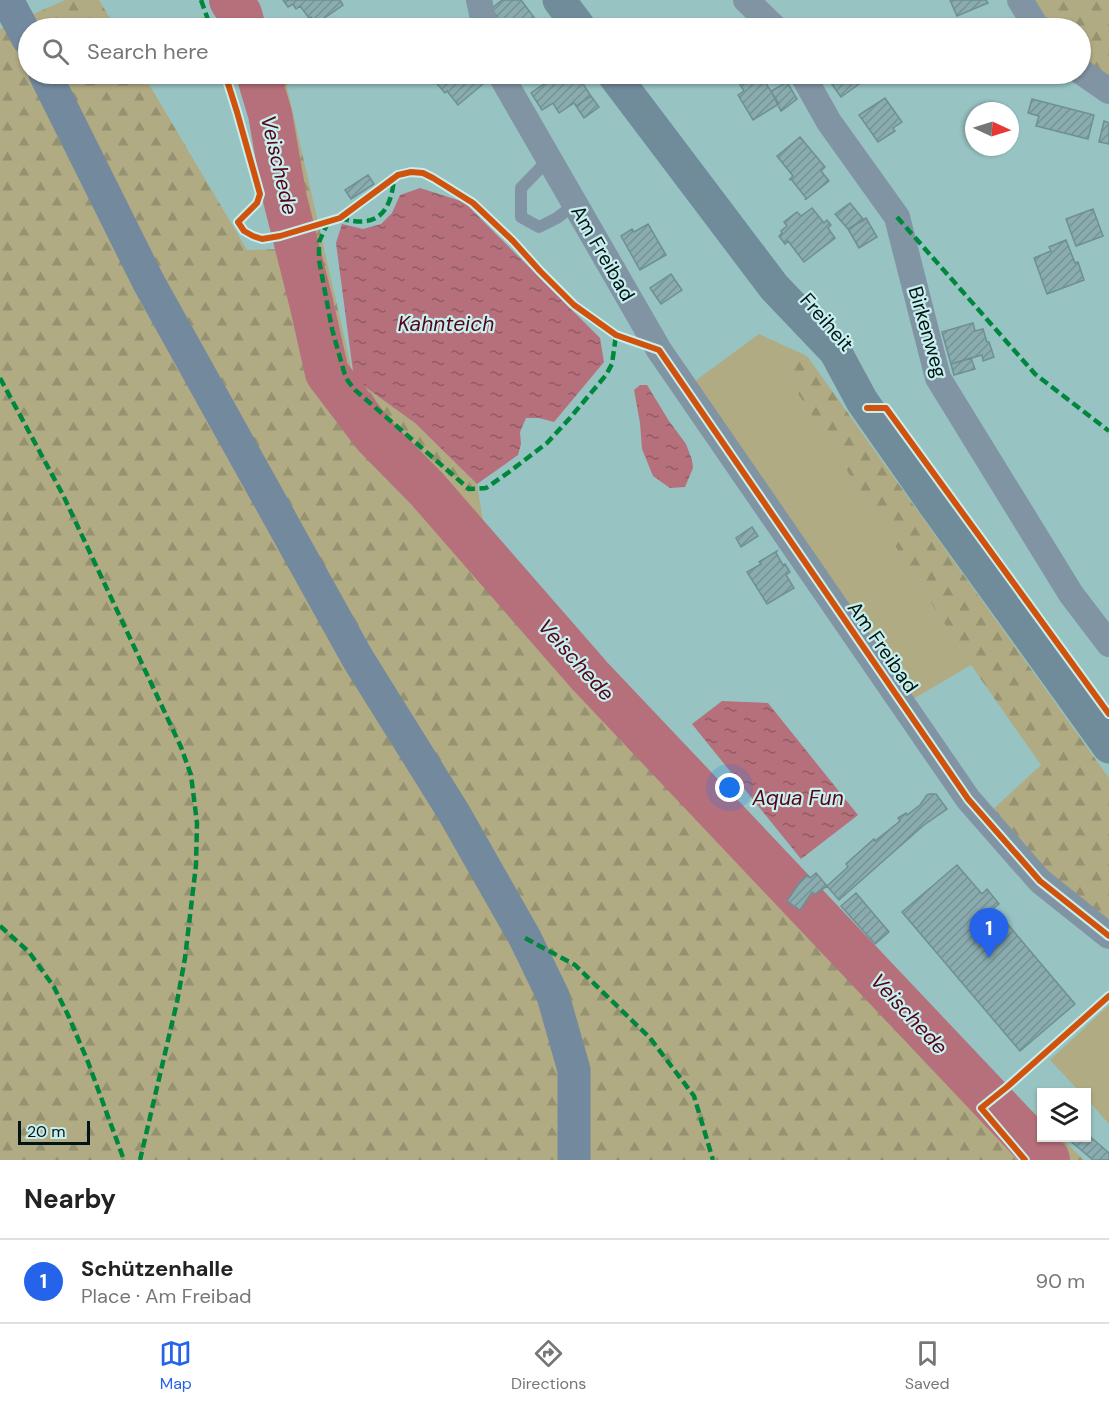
<!DOCTYPE html>
<html lang="en">
<head>
<meta charset="utf-8">
<style>
  body { margin:0; font-family:"DM Sans",sans-serif; background:#f2f2f2; color:#222 }
  .controls { position:absolute; right:18px; bottom:18px; display:grid; overflow:hidden; border-radius:0px; box-shadow:0 2px 4px #0004 }
  .controls button { width:54px; height:54px; display:grid; place-items:center; padding:0; border:0; border-bottom:2px solid #e0e0e0; background:#fff; color:#222; font:30px sans-serif }
  .compass { position:absolute; left:965px; top:102px; width:54px; height:54px; border-radius:50%; background:#fff; box-shadow:0 2px 4px #0004; rotate:94deg }
  .scale { position:absolute; left:18px; bottom:15px; width:72px; box-sizing:border-box; padding-left:6px; border:3px solid #001616; border-top:0; font-size:16px; line-height:21px; white-space:nowrap; color:#001616; -webkit-text-stroke:4px #c8eeed; paint-order:stroke }
  .you { position:absolute; left:730px; top:788px; width:21px; height:21px; margin:-15px; border:4px solid #fff; border-radius:50%; background:#1a73e8; box-shadow:0 0 0 9px #1a73e833 }
  .badge { display:grid; place-items:center; width:39px; height:39px; border-radius:50%; background:#2563eb; color:#fff; font-size:20px; font-weight:700 }
  .pin { position:absolute; translate:-50% -50px; filter:drop-shadow(0 2px 3px #0008) }
  .pin::after { content:''; position:absolute; top:32px; width:21px; height:18px; background:inherit; clip-path:polygon(0 0,100% 0,50% 100%) }
  .list { margin:0; padding:0; list-style:none }
  h2 { display:flex; justify-content:space-between; align-items:center; height:78px; margin:0; padding:0 24px; font-size:26px }
  h2 small { font-size:20px; font-weight:400; color:#767676 }
  .list li { display:grid; grid-template-columns:39px 1fr auto; gap:18px; align-items:center; box-sizing:border-box; height:84px; padding:0 24px; border-top:2px solid #e0e0e0 }
  .list b { display:block; font-size:22px; white-space:nowrap }
  .list p { margin:0; font-size:20px; white-space:nowrap; color:#767676 }
  .list em { font-size:20px; font-style:normal; color:#767676 }
  .icon { flex:none; width:33px; height:33px; fill:none; stroke:currentColor; stroke-width:2; stroke-linecap:round; stroke-linejoin:round }
  .map { position:relative; flex:none; width:1109px; height:1160px; overflow:hidden }
  .search { position:absolute; background:#fff; box-shadow:0 2px 4px #0004; left:18px; right:18px; top:18px; height:66px; display:flex; align-items:center; gap:15px; box-sizing:border-box; padding:0 21px; border-radius:33px; color:#767676; font-size:22px }
  .sheet { height:162px; background:#fff }
  nav { display:flex; justify-content:space-around; align-items:center; box-sizing:border-box; height:84px; border-top:2px solid #e0e0e0; background:#fff; font-size:16px; color:#767676 }
  nav a { display:grid; justify-items:center; gap:3px }
  nav .on { color:#2563eb }
  .map>svg:first-child { display:block }
</style>
</head>
<body>
<div class="map">
<svg width="1109" height="1160" viewBox="0 0 1109 1160">
  <defs>
    <pattern id="forest-firs" width="22" height="20" patternUnits="userSpaceOnUse" patternTransform="scale(1.5)"><rect width="22" height="20" fill="#b1ab84"/><path d="M5 1l3.5 6h-7zM16 11l3.5 6h-7z" fill="#969271"/></pattern>
    <pattern id="water-ripples" width="26" height="14" patternUnits="userSpaceOnUse" patternTransform="scale(1.5)"><rect width="26" height="14" fill="#b5707b"/><path d="M2 4q2-2 4 0t4 0M15 11q2-2 4 0t4 0" fill="none" stroke="#915b64"/></pattern>
    <pattern id="building-hatch" width="6" height="6" patternUnits="userSpaceOnUse" patternTransform="scale(1.5)"><rect width="6" height="6" fill="#8aacaf"/><path d="M-1 1l2-2M0 6l6-6M5 7l2-2" fill="none" stroke="#759396"/></pattern>
  </defs>
  <rect width="100%" height="100%" fill="#97c3c2"/>
  <!-- green -->
  <path fill="#b1ab84" d="M759,334L807,356L784,370L971,665L913,699L695,381Z
    M1109,1005V1124L1087,1099L1086,1092H1080L1050,1060Z"/>
  <!-- forest -->
  <path fill="url(#forest-firs)" d="M65,0H99L116,28H28V74H143L247,250L282,249L240,83L277,74H284L354,379L415,423L477,484L485,533L995,1076L1041,1119L1042,1138H1061L1084,1160H0V29Z
    M1020,0H1109V91L1081,71L1080,28H1037Z
    M807,356L1109,778V926L1064,891L990,812L1041,765L971,665L783,370Z"/>
  <!-- water -->
  <path fill="url(#water-ripples)" d="M420,188L464,202L600,338L604,362L554,422L539,418H526L520,432L521,444L518,455L477,484L415,423L354,379L336,243L342,224L363,229L381,224L392,213L400,195Z
    M640,385H647L669,421L686,444L692,460L693,468L685,487L670,488L653,476L642,449L640,423L634,390Z
    M722,701L768,703L858,815L801,859L692,724Z"/>
  <g fill="none" stroke-linecap="round" stroke-linejoin="round">
    <!-- river -->
    <path stroke="#b5707b" stroke-width="44" d="M231,0L240,14L244,28
      M258,74L270,114L285,199L311,302L327,373L374,435L427,489L590,676L1048,1160"/>
  </g>
  <!-- building -->
  <path fill="url(#building-hatch)" stroke="#6e9093" stroke-width="1.5" d="M283,0H340L343,5L316,24L311,17L309,18L300,6L296,9L293,4L288,7Z
    M502,0H521L536,20L524,28H506L491,9Z
    M950,0H986L988,3L957,16Z
    M536,20L543,28H524Z
    M841,21L846,28H831Z
    M439,74H474L483,84L458,105L447,91L445,93L433,79Z
    M558,74H572L575,78L578,76L591,96L576,106L574,103L559,113L553,103L542,110L531,93Z
    M753,74H760L779,104L753,120L738,95L744,91L739,83Z
    M830,74H873L841,97L831,83L834,80Z
    M1022,74H1034L1026,80Z
    M787,82L797,99L781,111L771,91Z
    M591,96L599,107L584,118L576,106Z
    M885,98L902,122L893,128L895,131L878,142L859,115Z
    M1032,99L1094,115L1088,139L1036,126L1039,116L1028,113Z
    M1104,121L1109,123V144L1099,142Z
    M800,137L825,167L821,171L829,181L805,200L806,198L791,179L789,180L793,176L777,156Z
    M368,175L374,184L351,199L345,190Z
    M850,203L864,220L848,229L835,214Z
    M812,208L824,223L827,220L831,225L828,228L835,238L804,262L788,241L785,244L779,236L782,233L781,231L787,226L784,222L797,212L801,216Z
    M1093,209L1103,236L1076,246L1066,219Z
    M866,218L877,237L859,248L848,229Z
    M648,224L666,255L640,270L621,236L632,229L634,232Z
    M1066,240L1075,263L1078,262L1084,280L1047,294L1034,258L1051,251L1049,247Z
    M671,274L682,290L661,304L650,288Z
    M973,323L975,331L983,329L987,342H989L994,357L983,361L982,355L951,364L942,332Z
    M971,358L975,369L954,375L951,364Z
    M752,527L758,536L741,547L736,538Z
    M777,551L776,553L783,565L785,564L790,572L786,575L794,588L767,604L747,572L761,564L759,562Z
    M930,794H936L947,809L924,825L839,900L827,886L848,867L846,864L874,839L875,841L900,821L898,818L906,813L907,815L920,805L927,795Z
    M957,865L982,894L987,889L999,904L994,908L1075,1004L1020,1051L902,912Z
    M816,873L827,886L815,894L812,892L800,910L787,901L800,882L807,875L810,878Z
    M856,893L889,932L875,944L841,906Z
    M1086,1133L1109,1153V1160H1093L1067,1138H1086Z"/>
  <g fill="none" stroke-linecap="round" stroke-linejoin="round">
    <!-- lane -->
    <path stroke="#8194a4" stroke-width="12" d="M549,159L521,188V217L539,227L557,218L575,204"/>
    <!-- street -->
    <path stroke="#8194a4" stroke-width="26" d="M479,0L485,28
      M746,0L775,28
      M1020,0L1037,28
      M1080,71L1109,91
      M500,74L659,350L968,799L1040,881L1109,936
      M802,74L829,122L897,217L938,378L1071,594L1109,644"/>
    <!-- secondary -->
    <path stroke="#73899d" stroke-width="33" d="M7,0L28,39
      M45,74L149,283L358,659L454,813L525,938L553,996L574,1070V1160"/>
    <!-- primary -->
    <path stroke="#708b9a" stroke-width="33" d="M559,0L580,28
      M613,74L774,287L835,351L862,401L934,504L1109,747"/>
    <!-- quiet -->
    <path stroke="#00873e" stroke-width="4.5" stroke-dasharray="9 4.5" stroke-linecap="butt" d="M201,0L211,28
      M897,217L1035,374L1109,431
      M340,218C376,229 391,214 394,178
      M328,222L319,242V260L332,329L344,372L348,381L355,390L469,489L486,488L509,472L547,443L570,418L606,375L612,364L616,335
      M0,378L63,495L181,747L191,775L197,823L196,865L185,958L177,1002L140,1160
      M0,926L29,952L54,987L68,1015L88,1062L124,1160
      M525,938L575,965L650,1038L694,1096L713,1160"/>
    <!-- cycleway casing -->
    <g stroke="#c8eeed" stroke-width="10">
      <path id="cycleway" d="M225,74L237,112L260,194L257,203L238,222L244,231L253,236L262,239L280,236L340,218L398,175L411,172L423,173L433,178L473,203L513,241L540,271L574,305L616,335L659,350L968,799L1040,881L1109,936
        M867,408H886L1109,714
        M1025,1160L981,1108L1007,1087L1109,996"/>
    </g>
    <!-- cycleway -->
    <use href="#cycleway" stroke="#d1520d" stroke-width="6"/>
  </g>
  <g text-anchor="middle" stroke-width="4.5" stroke-linejoin="round" paint-order="stroke">
    <!-- street labels -->
    <g font-size="20" fill="#001616" stroke="#c8eeed">
      <text transform="translate(603 253) rotate(60)" y="7">Am Freibad</text>
      <text transform="translate(827 322) rotate(49)" y="7">Freiheit</text>
      <text transform="translate(928 332) rotate(74)" y="7">Birkenweg</text>
      <text transform="translate(883 647) rotate(55)" y="7">Am Freibad</text>
    </g>
    <!-- water labels -->
    <g font-size="21" font-style="italic" fill="#530518" stroke="#c8eeed">
      <text transform="translate(279 165) rotate(77)" y="7">Veischede</text>
      <text x="446" y="331">Kahnteich</text>
      <text transform="translate(576 660) rotate(48)" y="7">Veischede</text>
      <text x="798" y="805">Aqua Fun</text>
      <text transform="translate(909 1014) rotate(47)" y="7">Veischede</text>
    </g>
  </g>
</svg>
<div class="controls">
<button><svg class="icon" aria-label="layers" viewBox="0 0 24 24"><path d="M12 4l9 5-9 5-9-5zM3 14l9 5 9-5"/></svg></button>
</div>
<svg class="compass" viewBox="-18 -18 36 36"><path d="M0-13l5 13h-10z" fill="#e53935"/><path d="M0 13l5-13h-10z" fill="#767676"/></svg>
<div class="scale">20 m</div>
<div class="you"></div>
<div class="pin badge" style="left:989px;top:958px">1</div>
<div class="search"><svg class="icon" aria-label="search" viewBox="0 0 24 24"><circle cx="10" cy="10" r="6"/><path d="M15 15l6 6"/></svg>Search here</div>
</div>
<section class="sheet">
<h2>Nearby<small></small></h2>
<ul class="list">
<li><span class="badge">1</span><div><b>Schützenhalle</b><p>Place · Am Freibad</p></div><em>90 m</em></li>
</ul>
</section>
<nav>
<a class="on"><svg class="icon" aria-label="map" viewBox="0 0 24 24"><path d="M3 6l6-2 6 2 6-2v14l-6 2-6-2-6 2zM9 4v14M15 6v14"/></svg>Map</a>
<a><svg class="icon" aria-label="directions" viewBox="0 0 24 24"><path d="M12 3l9 9-9 9-9-9zM9 14v-3h6M13 9l2 2-2 2"/></svg>Directions</a>
<a><svg class="icon" aria-label="saved" viewBox="0 0 24 24"><path d="M7 4h10v16l-5-4-5 4z"/></svg>Saved</a>
</nav>
</body>
</html>
